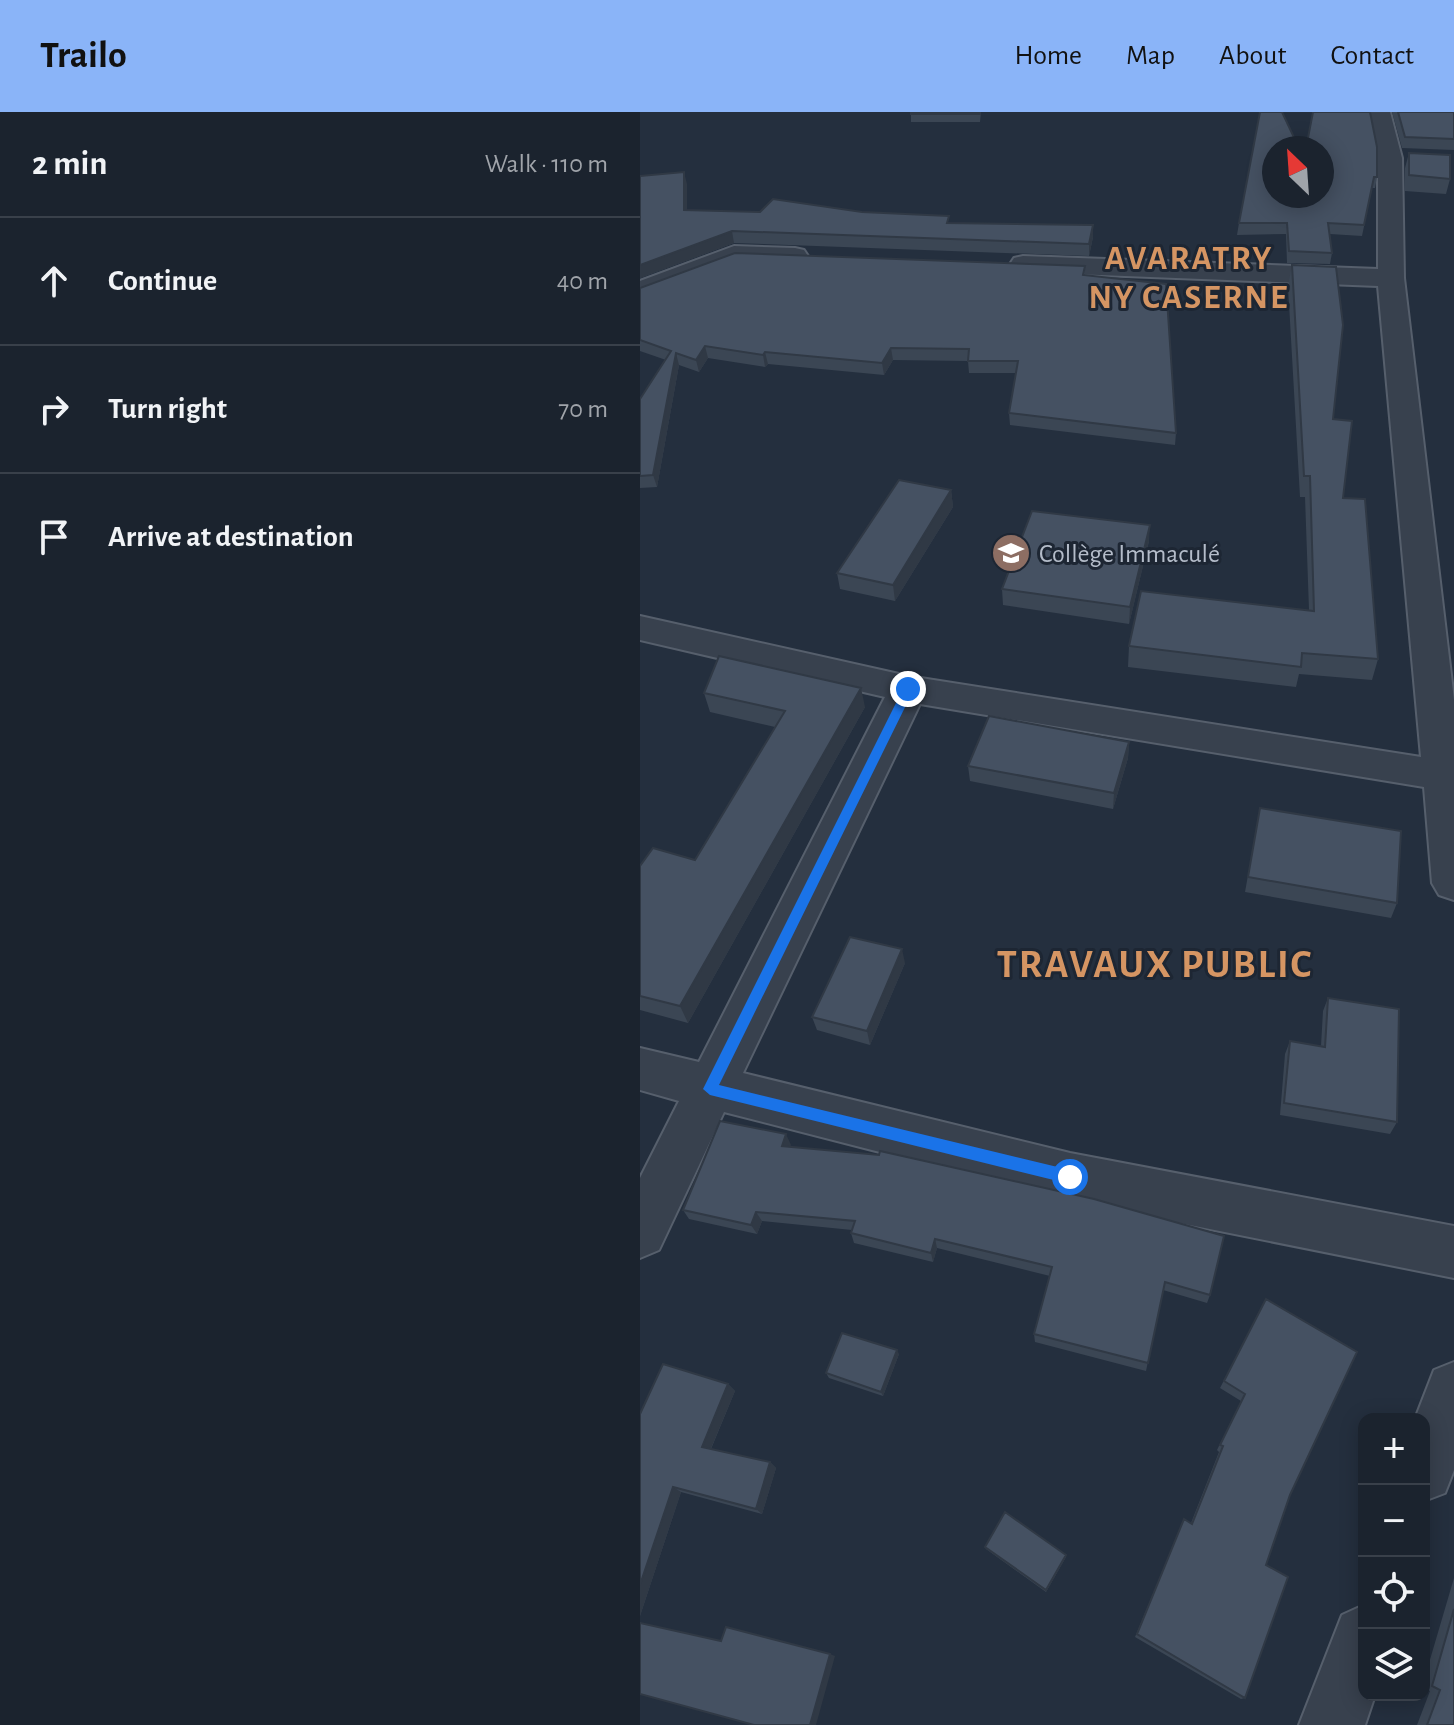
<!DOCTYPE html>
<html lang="en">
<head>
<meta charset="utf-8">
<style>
  body { margin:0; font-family:"Alegreya Sans",sans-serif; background:#282f3a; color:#f1f3f6 }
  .controls { position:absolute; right:24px; bottom:24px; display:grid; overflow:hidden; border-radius:16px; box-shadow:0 4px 20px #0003 }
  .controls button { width:72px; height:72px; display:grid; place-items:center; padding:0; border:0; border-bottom:2px solid #39404a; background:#1b232e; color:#f1f3f6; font:40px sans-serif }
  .compass { position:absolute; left:622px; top:24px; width:72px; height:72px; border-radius:50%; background:#1b232e; box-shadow:0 4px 20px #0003; rotate:335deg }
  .stop { position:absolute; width:24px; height:24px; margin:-18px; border:6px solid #1a73e8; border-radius:50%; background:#fff }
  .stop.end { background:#1a73e8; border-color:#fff; box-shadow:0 2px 8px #0008 }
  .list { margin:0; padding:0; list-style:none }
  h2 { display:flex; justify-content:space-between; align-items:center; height:104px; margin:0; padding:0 32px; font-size:34px }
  h2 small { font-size:26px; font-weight:400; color:#a0a4aa }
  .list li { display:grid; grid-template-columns:52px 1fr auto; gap:24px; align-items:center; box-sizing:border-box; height:128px; padding:0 32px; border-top:2px solid #39404a }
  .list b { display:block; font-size:30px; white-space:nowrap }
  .list em { font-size:26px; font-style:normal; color:#a0a4aa }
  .icon { flex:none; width:44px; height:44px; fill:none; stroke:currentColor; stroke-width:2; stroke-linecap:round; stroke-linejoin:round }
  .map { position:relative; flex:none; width:814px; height:1613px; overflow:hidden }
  header { display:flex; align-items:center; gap:48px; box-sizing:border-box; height:112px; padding:0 40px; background:#8ab4f8; color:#111 }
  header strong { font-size:38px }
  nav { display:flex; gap:44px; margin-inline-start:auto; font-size:28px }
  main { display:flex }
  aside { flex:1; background:#1b232e }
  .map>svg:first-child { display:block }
</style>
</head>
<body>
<header>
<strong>Trailo</strong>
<nav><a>Home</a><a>Map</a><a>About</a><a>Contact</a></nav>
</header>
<main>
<aside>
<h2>2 min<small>Walk · 110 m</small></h2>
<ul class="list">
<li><svg class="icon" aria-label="ahead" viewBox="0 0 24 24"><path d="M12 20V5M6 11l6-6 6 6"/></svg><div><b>Continue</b></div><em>40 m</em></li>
<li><svg class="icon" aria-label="right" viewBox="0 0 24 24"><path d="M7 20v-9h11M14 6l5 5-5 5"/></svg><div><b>Turn right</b></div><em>70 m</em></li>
<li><svg class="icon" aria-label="arrive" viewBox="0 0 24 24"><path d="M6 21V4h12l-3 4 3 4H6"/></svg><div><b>Arrive at destination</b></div></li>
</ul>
</aside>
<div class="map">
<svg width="814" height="1613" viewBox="0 0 814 1613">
  <rect width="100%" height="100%" fill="#242f3e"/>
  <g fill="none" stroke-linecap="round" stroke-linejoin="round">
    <!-- street casing -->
    <g stroke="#565f6c" stroke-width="4">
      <path id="street" d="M728,0H750L762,46L764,166L814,588V788L799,783L792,771L784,675L280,592L103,961L430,1041L814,1114V1166L430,1089L84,1000L19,1138L0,1146V1066L39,989L0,978V936L59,950L245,585L0,528V504L268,564L781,645L738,174L383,160L374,158L370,152L374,146L383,144L738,157V46Z
        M94,134L155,136L164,138L168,144L164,150L155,152L97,150L0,186V169Z
        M814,1250V1358L805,1381L784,1389V1307H775L794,1258Z
        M724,1493V1583H735L725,1613H659L702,1503Z"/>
    </g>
    <!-- street -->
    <use href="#street" fill="#38414e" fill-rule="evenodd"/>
  </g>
  <!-- wall -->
  <path fill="#3b4654" d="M271,0H341L340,10H271Z
    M752,0H814V38L762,36Z
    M682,36L737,65L735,76H732L722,124L690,122L692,141L690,152L647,151L646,122L597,123L599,111L634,84Z
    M769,41L810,67L806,82L765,79V56Z
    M0,64L47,72V98L120,100H222L310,111L453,125L449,144L94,131L0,166Z
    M652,153L693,307L703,386L738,547L732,568L659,562L656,575L488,555L489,534L669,498L665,385H660L648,174Z
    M445,154V163L536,321L535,333L370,313L369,301L376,261H329L328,249L253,248L244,263L128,252L125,255L68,246L59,260L39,253L17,375L0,376V287L26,248L0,239V176Z
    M311,378L313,395L255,489L200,477L197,461Z
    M509,429L489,512L363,493L362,477Z
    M64,581L225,595L48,911L0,898V754L55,748L135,615L70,600Z
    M489,630L488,646L473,697L330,669L328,654Z
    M620,696L757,791L751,806L605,780Z
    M265,851L230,933L177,918L172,905Z
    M688,886L757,1010L750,1022L640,1003L645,942L650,929L681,934L683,899Z
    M151,1033L150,1034L570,1183L567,1191L523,1178L506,1259L395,1230L394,1222L410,1164L297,1136L293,1150L214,1131L211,1121L212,1118L122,1109L117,1122L49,1107L43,1098Z
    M626,1187L650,1383L626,1453L605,1586L601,1587L495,1525L542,1412L544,1407L551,1411L579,1340L577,1338L601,1289L580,1276Z
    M259,1242L243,1284L189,1266L186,1261Z
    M88,1272L95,1279L71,1337L130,1350L136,1356L122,1402L41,1380L0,1504V1302Z
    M345,1435L426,1445L406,1480L346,1437Z
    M814,1466V1613H777L790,1579L784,1576V1568Z"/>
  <!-- shaded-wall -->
  <path fill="#303945" d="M44,60L47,72V109L44,98Z
    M453,113V125L449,144V132Z
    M92,119L94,131L0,166V153Z
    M65,234L68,246L59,260L56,248Z
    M251,236L253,248L244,263L242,251Z
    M125,240L128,252L125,255L123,243Z
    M36,241L39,253L17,375L13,363Z
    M311,378L313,395L255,489L253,473Z
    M510,413L509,429L489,512L490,495Z
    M221,576L225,595L48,911L40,894Z
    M489,630L488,646L473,697L474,681Z
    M262,837L265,851L230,933L227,919Z
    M146,1022L151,1033L146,1044L142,1034Z
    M116,1100L122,1109L117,1122L111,1113Z
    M295,1127L297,1136L293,1150L291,1141Z
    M257,1238L259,1242L243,1284L241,1280Z
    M88,1272L95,1279L69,1341L62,1335Z
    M130,1350L136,1356L122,1402L116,1397Z
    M33,1375L41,1380L0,1504V1473Z
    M190,1542L195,1544L176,1613H170Z"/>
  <!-- building -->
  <path fill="#455162" stroke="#303945" stroke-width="2" d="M271,0H340V2H271Z
    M620,0H642L659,36H634V84H682V36H666L673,0H730L737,35V65H734L724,113L688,111L692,141L649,139L647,111H599Z
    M758,0H814V27L765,25Z
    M769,41L810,43V67L769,63Z
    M44,60V98L120,100L133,87L222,100L309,104L307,111L453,113L449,132L92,119L0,153V64Z
    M95,141L445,154L443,163L526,172L536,321L369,301L378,249H328L329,237L251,236L242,251L125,240L123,243L65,234L56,248L36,241L13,363L0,364V287L31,239L0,228V176Z
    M652,153L696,155L703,213L693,307L712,309L703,386L725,387L738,547L662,541L661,555L489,534L501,479L674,499L670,364H664Z
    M259,368L311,378L253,473L197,461Z
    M392,399L510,413L490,495L362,477Z
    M79,544L221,576L40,894L0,884V754L13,736L55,748L145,599L64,581Z
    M349,604L489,630L474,681L328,654Z
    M620,696L761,719L757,791L608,765Z
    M210,825L262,837L227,919L172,905Z
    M688,886L759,897L757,1010L644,991L650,929L685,935Z
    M80,1009L146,1022L142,1034L239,1043L240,1039L454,1087L584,1124L570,1183L525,1170L508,1251L394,1222L412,1155L295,1127L291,1141L211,1121L215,1109L116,1100L111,1113L43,1098Z
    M626,1187L717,1240L650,1383L626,1453L648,1465L605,1586L497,1522L544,1407L552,1412L583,1334L580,1333L605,1282L584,1269Z
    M202,1221L257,1238L241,1280L186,1261Z
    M23,1252L88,1272L62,1335L130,1350L116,1397L33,1375L0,1473V1302Z
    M365,1400L426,1443L406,1478L345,1435Z
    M814,1497V1613H787L800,1578L792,1574Z
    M0,1511L81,1529L86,1515L190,1542L170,1613H114L0,1582Z"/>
  <!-- route -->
  <path fill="#1a73e8" d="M268,573L274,577L79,973L430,1058L437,1065L430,1072L70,983L63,977L263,577Z"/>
  <!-- icons -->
  <defs>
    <g id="school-disc" transform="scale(2)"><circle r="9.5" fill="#8d6e63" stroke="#1d2633"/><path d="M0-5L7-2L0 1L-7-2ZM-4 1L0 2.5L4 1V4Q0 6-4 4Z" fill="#fff"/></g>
  </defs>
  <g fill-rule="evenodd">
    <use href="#school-disc" x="371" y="441"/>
  </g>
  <g text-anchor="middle" stroke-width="6" stroke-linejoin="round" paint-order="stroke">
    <!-- far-poi labels -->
    <g font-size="26" fill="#b4bcc9" stroke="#1d2633" text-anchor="start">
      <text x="399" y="450">Collège Immaculé</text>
    </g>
    <!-- far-district labels -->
    <g font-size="34" font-weight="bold" letter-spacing="2" fill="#d59563" stroke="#1d2633">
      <text x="549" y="157">AVARATRY<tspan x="549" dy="39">NY CASERNE</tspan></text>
    </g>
    <!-- district labels -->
    <g font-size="40" font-weight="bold" letter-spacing="2" fill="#d59563" stroke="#1d2633">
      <text x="515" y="865">TRAVAUX PUBLIC</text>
    </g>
  </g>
</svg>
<div class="controls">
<button>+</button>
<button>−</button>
<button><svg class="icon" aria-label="locate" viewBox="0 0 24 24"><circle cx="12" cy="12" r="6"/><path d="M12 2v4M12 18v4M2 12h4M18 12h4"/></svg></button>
<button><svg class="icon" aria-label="layers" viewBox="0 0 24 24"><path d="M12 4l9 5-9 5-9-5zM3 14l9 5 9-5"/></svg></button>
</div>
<svg class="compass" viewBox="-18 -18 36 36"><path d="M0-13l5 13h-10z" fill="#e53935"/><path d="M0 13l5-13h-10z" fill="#a0a4aa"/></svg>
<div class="stop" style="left:430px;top:1065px"></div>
<div class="stop end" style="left:268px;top:577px"></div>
</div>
</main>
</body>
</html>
